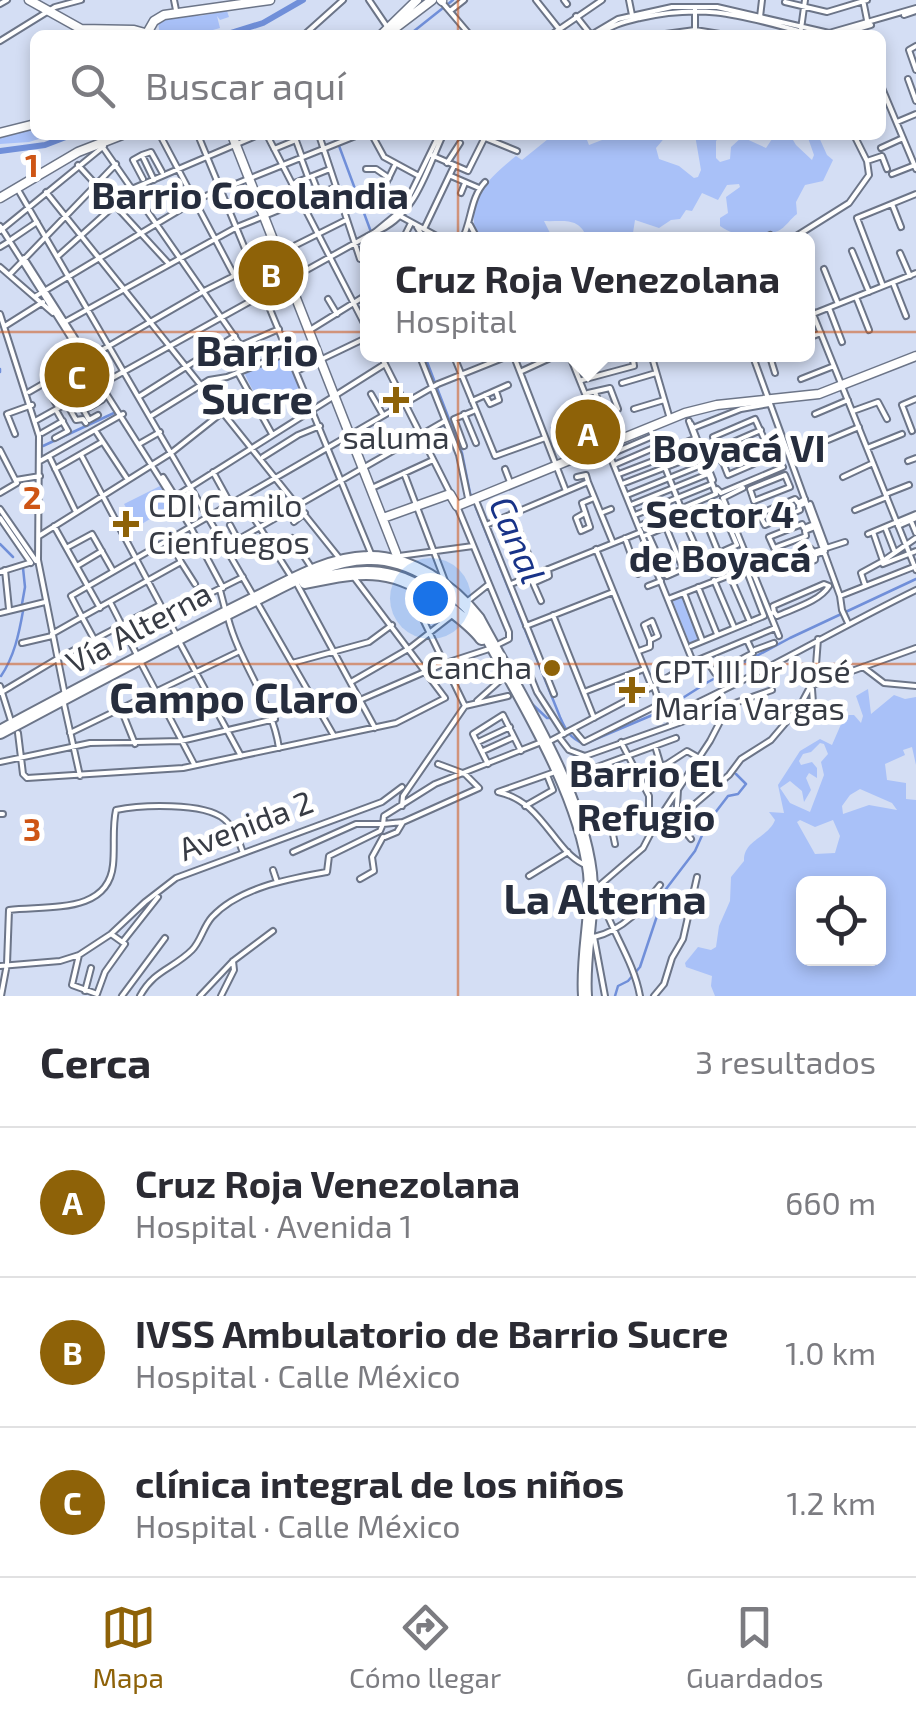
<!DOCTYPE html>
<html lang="es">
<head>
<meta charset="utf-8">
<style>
  body { margin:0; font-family:"Exo 2",sans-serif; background:#f7f7f7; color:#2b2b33 }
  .controls { position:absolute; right:30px; bottom:30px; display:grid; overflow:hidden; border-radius:15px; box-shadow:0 5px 15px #0003 }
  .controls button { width:90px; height:90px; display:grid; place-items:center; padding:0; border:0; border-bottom:2px solid #e1e1e2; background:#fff; color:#2b2b33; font:50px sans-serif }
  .you { position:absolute; left:430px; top:598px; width:35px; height:35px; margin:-25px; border:8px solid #fff; border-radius:50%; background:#1a73e8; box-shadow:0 0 0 15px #1a73e833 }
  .badge { display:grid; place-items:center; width:65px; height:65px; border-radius:50%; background:#8e6208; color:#fff; font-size:32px; font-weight:700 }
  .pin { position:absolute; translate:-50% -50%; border:5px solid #fff; box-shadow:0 2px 10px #0006 }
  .popup { position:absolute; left:360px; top:232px; width:455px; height:130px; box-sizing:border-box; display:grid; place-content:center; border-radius:15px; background:#fff; filter:drop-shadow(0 2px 8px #0005); font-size:32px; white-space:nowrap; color:#7c7c81 }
  .popup b { font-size:38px; color:#2b2b33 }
  .popup::after { content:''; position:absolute; left:50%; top:100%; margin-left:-20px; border:20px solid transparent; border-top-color:#fff }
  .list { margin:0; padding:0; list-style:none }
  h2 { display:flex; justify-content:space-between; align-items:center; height:130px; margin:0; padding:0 40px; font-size:42px }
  h2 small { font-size:32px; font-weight:400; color:#7c7c81 }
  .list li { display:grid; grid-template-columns:65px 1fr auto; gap:30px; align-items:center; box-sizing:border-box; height:150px; padding:0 40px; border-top:2px solid #e1e1e2 }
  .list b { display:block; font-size:38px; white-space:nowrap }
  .list p { margin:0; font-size:32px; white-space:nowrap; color:#7c7c81 }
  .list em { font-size:32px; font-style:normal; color:#7c7c81 }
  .icon { flex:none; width:55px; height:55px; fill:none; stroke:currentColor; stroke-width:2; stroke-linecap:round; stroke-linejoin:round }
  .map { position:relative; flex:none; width:916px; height:996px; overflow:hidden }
  .search { position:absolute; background:#fff; box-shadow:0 5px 15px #0003; left:30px; right:30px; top:30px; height:110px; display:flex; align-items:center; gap:25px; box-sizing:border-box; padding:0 35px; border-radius:15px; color:#7c7c81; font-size:38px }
  .sheet { height:580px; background:#fff }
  nav { display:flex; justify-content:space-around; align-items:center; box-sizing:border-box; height:140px; border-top:2px solid #e1e1e2; background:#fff; font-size:28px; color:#7c7c81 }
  nav a { display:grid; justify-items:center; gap:5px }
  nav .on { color:#8e6208 }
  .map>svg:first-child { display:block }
</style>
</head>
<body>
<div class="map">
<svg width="916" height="996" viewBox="0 0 916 996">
  <rect width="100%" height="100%" fill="#d4def4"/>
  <!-- green -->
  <path fill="#a9c1f8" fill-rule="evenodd" d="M227,11L229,17L220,20L217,16L220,28L195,35H160L158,22L174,15L194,12L199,16Z
    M35,126V135H52L29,142L0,144V135Z
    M553,135H585L589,145L615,135H667L656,148L659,159L679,166L694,178L698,177L701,170L695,135H721L716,141V158L720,162L730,159L731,147L742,137L766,148L772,139L790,135L796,145L812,160L814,155L807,135H818L827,155L833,160L823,181L805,185L796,202L797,214C791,218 785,228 778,231C760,237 736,238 720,226V218L728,213L726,197L740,187L739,184L727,185L718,200L702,193L692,211L686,210L680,219L671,220L659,228L635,220L633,233L624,239H587C580,216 563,222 544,221L553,239L502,237L481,239L476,236C467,197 487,180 516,156L522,160Z
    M288,354L303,396C268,408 261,411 244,372Z
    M565,423L576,426L584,448L559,451L550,427Z
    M162,485L174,504L137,527L124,504Z
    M682,595L701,639L690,644L672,599Z
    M868,689L871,714L894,695L905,699L916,697V765L912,747L903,750L905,755L885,764L887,780L906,783V799L916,800V996H715L711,986L712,976L686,967L685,963L698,947L711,950L716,947L719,926L730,901L731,877L744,861C743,840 768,838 775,820L769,812L784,813L778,785L800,751L820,739L832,745L845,715H854L861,723L863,716L856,696ZM820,743L824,744L828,754L821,762L824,775L810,812L790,803L780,788L790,781L802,791L804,802L811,790L806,778L809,773L817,778V768L812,762L801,765L799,761L803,754L811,752ZM860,789L892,803L897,810L869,805L843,814L842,806L850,795ZM800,820L815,827L833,820L840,836L835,853L815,854L797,822ZM804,884H878V958H804Z"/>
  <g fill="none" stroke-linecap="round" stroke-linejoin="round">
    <!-- stream -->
    <path stroke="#708fd9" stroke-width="2.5" d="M409,35L453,0
      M335,135L374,240
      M424,354L462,453L470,493L560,717C566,731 570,738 584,744L662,711L708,682L790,638L916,579
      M0,369V372
      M43,446L114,413
      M0,544L13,557
      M22,604L25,587L23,568
      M1,676C14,657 19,634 23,611
      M531,703L547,718H552
      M615,996L618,986L628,981L640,967L666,889L695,851L708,822L728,796L738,794L746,784L736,774"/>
    <!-- river -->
    <path stroke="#708fd9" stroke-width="6" d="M224,35L263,23L303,0
      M0,151L45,145L71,135"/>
    <!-- street casing -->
    <g stroke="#6c7588" stroke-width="8">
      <path id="street" d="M174,0L176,10
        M369,0L388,28
        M536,0L559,29
        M564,0L567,4
        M629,0L632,15
        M863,0L868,25
        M441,1L470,35
        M785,2L827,12L867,0
        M0,4L7,0
        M450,11L464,0
        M904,15L916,11
        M576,16L591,35
        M760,17L762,0
        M801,29L805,0
        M695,30V9
        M304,35L343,0
        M551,35L602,0
        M591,35L618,19L672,7H717L829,33L916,8
        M597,35C611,25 624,22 640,18C711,2 747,18 815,35
        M658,35L695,30L726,35
        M837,35L871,25
        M0,41L55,7L81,0
        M916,46L909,50L916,70
        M908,79L916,101
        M882,88L916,169
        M897,122L916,114
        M160,135L234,275
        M198,135L372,556
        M267,135L368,331
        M294,135L302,157
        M319,135L360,259
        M372,135L384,157L419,176
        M485,138L517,151
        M102,146L255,366
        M881,148L903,138
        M274,149L296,140
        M142,155L151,152L162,172
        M431,155L468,171L486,135
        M301,158L308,177
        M867,161L882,156L887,169
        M447,163L460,143
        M78,165L169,264
        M366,169H376L389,178
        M892,174L915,165
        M312,176L319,194
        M451,176L479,188
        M143,179L133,160L142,155L154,180
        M292,184L330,169
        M17,188L253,595
        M46,192L340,559
        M461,193L465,183
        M377,202L395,165
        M892,204L901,227
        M400,216L444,240
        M470,225L478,240
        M0,226L190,526L223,588
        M417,227L425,240
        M424,229L454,166
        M0,231L104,146
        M375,232C415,217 426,171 443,135
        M12,239L37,222
        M398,240L405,235L411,223
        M462,240C472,220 470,198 485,182
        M760,240L770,235
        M790,240L849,203L869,175L867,161L854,135
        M0,247L10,241
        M852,251L869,292
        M900,253L910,276
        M57,257L134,188L258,135
        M24,258L75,338
        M0,267L53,313
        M824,269L838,304
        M916,273L813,314L916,570
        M10,274L116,164
        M893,283L906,316
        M883,286L857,218L916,194
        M36,296L198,199L358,135
        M856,297L869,330
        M328,299L337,314
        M808,300L813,314
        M829,308L842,342
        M0,314L39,436L38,560L65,695
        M63,323L237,227L336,187
        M5,326L43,302
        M310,330L368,294
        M808,338L821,333
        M242,345L279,329
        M380,354L450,493
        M419,354L459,455L468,498
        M453,354L495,456L545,438
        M574,354V356
        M651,354L670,419
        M752,354L840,596
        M575,365L613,354
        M297,371L368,337
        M522,371L559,354
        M238,373L272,434
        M775,373L771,360L781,354
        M54,378L65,395L74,391
        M801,379L834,366
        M582,380L634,366L632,354
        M622,383L656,373
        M47,389L58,407
        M29,392L204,291L346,220
        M595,392L603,413
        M588,393L610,388L618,409
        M371,394L383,415
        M485,395L490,404L499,400L496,391
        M140,396L235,336
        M77,398L89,420L98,415
        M472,401L508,385
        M67,404L76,420L83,419L86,423
        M634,409L664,400
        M84,410L102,400
        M853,411L878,402L887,419
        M464,414L476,443
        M815,414L848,400
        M151,416L209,380L227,377L314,342
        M755,419L772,456L728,475L713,437Z
        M35,421L375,232L403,209L439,135
        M691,424L713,480
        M693,428L741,409L769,404
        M650,429L681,508
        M95,430L128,480
        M912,431L902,405L916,399
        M42,433L63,421
        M392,433L400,447
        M15,434L7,414L32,405
        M55,438L68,431L56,410
        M828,440L859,427
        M139,444L160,432
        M464,446L454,419L476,410
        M867,448L902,434
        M717,449L761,430
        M0,450L17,483L0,493
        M661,452L694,439
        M611,454L653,436
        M81,455L177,636
        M49,456L76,512
        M263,457L298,435L320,426
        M40,461L123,414
        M908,461L916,458
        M722,462L767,443
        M614,465L656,447
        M55,469L102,442
        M505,469L510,482
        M213,472L230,503
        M404,473L445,581
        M619,474L661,458
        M785,475L790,487L754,501L750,489Z
        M163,477L190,520
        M577,477L586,475L588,482
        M843,477L873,463
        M16,480L40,476
        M588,482L613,543
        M622,484L700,454
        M374,487L433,460
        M743,488L723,498L779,636
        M717,489L721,493L783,467
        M886,494L909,485
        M627,495L704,464
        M268,497L280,515
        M173,498L385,364
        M241,498L292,578
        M475,498L554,694
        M805,499L798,503L795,499L759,514L765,525L800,510L799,506L806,503
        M810,504L826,547
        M631,505L708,474
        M457,506L509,632V639L495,646
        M0,509L36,561
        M855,510L887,497
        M702,512L719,554
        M512,513L536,574
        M585,513L576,518L581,531L590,527L582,503L594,498
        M601,513L611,509
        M635,515L712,484
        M0,518L31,563
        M684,520L702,561
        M911,521L916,533
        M294,522L305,513
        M814,524L804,528L802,524L769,537L774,548L806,536L805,531L815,527
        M230,525L238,540
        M486,525L588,482
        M54,526L100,608
        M639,526L716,494L689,421
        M898,526L916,518
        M666,527L683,569
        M885,527L894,550
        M868,534L916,514
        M39,536L171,453L248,392
        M644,536L719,505H720L737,545L667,576L648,534
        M625,538L638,574
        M68,547L92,534L113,571
        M225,547L445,421
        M274,548L292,538L311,567
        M596,549L652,687
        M825,551L815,555V560L783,573L777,562L810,548L814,552L845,542
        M399,556L473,546
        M267,560L277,554
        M883,561L916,538
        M181,562L195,584
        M883,564L916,551
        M77,566L102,551
        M5,570L9,609
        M0,572L29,563
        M530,576L541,601
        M730,576L750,622
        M714,580L734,627
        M533,583L549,576L548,569
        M297,584L375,728
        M511,584L641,532
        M865,585L861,573L883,561L873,532
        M648,586L661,581
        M698,587L717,634
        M220,590L225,609
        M684,593L702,640
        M668,599L746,569L764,616L691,646
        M469,600L489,584
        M110,602L137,655
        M258,604L334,736
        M165,610L193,602L243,577
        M0,613L45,602
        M770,614L774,612L777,616C795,608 820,601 829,586L824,584L773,606L774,612
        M553,615L594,718
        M228,618C240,664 272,701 279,748
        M848,623L842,610L840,596L916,566
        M526,626L613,592
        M52,634L82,617L71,596L438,384L513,354L566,491
        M94,639L82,617L181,562L169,539
        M22,643L52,636
        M180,643L241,756
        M755,650L774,643
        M639,651L650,647V640L658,636L652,621L644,625L650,640
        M705,658L715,673L753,653L747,640
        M693,662L775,628
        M141,663L194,764
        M292,663L369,642L392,625
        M863,667L884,683L916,686
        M511,672L523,663L526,665L537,692L564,734
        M351,682L410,648L451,616
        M813,685L916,648
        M0,686L11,721
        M812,689L813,703
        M584,692L644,669
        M0,693L57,659L160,605
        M360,700L443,664L489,649
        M477,701L504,677
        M64,704L80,776
        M465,706L508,696
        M121,709L135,744
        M671,724L669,716C754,678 832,631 916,590
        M573,729L584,742L660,704L654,687
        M18,733L23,774L27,778L183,768L396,723L445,698L353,576
        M70,733L238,652
        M559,737L569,750L585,756L772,690
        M550,741L652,687L693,662L569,354
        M478,742L510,727
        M621,742L649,796V820
        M655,746L661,766
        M483,751L514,737
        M0,762L90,743L181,741L275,719
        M438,764L465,774L479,788L403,822L383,824L384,816L435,784L539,743
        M488,764L473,734L503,715L521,751
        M555,772L498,792C542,801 553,849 583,864
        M636,773L667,764L687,751L715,767L710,776L714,788
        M570,777L676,738
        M678,790L676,820L691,839
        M402,806L403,796L465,706L417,607
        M525,806L553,790L547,775
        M0,814H3
        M584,818L656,823L710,741L724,714
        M610,820L615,844
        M676,820L729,775L741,759L771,740L800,706L815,678L818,639
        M385,837L397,832L403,822
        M293,852L356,824H383
        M273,870L277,882
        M529,876L568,852
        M360,879L374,871L372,857L383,837
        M600,885L643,848L656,823
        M598,886C606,925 633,957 640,996
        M591,935L594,937C624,930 642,908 660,885
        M594,937L605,996
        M124,940L158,897
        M79,955L72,985L97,994L105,972L125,944L111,934
        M0,966L60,961L79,955L111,934L145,902L176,878L382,802L402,787
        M85,991L91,968
        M1,996L7,964L9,910C46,905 108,915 113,865C115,847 112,828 116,810C140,805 204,802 224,819C234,827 239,841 243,853
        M122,996L165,938
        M140,996C154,970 173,969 192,950C201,941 203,927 212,917C240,887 289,879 327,872L329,856L380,831L383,824
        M200,996L233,961L273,931
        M221,996L234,970L233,961
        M654,996L664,984L672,958L683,939L697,877"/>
    </g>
    <!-- secondary casing -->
    <g stroke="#6c7588" stroke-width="11">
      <path id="secondary" d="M29,0L81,29L134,30L152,35
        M441,0L442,1
        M146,35L154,21L164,15L270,0
        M381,35L417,0
        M386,35L432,0
        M0,133L35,124
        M232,135L396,553
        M0,198L78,152L122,135
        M383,518L450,494L457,506L685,413L717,405L819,394L916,356"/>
    </g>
    <!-- highway casing -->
    <g stroke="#6c7588" stroke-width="16">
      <path id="highway" d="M305,582C366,569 395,565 446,606C459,616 472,625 482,638
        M416,606L419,595H432
        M0,732C84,687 168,642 253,600C288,583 327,559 367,558C409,556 453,587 478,619C518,694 580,789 590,873C594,914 582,954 585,996"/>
    </g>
    <!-- street -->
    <use href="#street" stroke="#fff" stroke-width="4"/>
    <!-- secondary -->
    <use href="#secondary" stroke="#fff" stroke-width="8"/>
    <!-- highway -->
    <use href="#highway" stroke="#fff" stroke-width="12"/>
  </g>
  <!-- grid -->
  <path fill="none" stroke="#ce5515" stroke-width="2.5" stroke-opacity="0.55" d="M458,0V35M458,135V996M0,332H916M0,664H916"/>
  <!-- markers -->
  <g fill="#8e6208" stroke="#fff" stroke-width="4">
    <path d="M391 385h10v10h10v10h-10v10h-10v-10h-10v-10h10z"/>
    <path d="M121 509h10v10h10v10h-10v10h-10v-10h-10v-10h10z"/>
    <circle cx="552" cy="668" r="10"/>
    <path d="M627 675h10v10h10v10h-10v10h-10v-10h-10v-10h10z"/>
  </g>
  <g text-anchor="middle" stroke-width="10" stroke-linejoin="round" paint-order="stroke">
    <!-- poi labels -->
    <g font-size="32" fill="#383c45" stroke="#fff" text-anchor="start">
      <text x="396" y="449" text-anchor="middle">saluma</text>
      <text x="148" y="517">CDI Camilo<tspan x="148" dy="37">Cienfuegos</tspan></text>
      <text x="532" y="679" text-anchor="end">Cancha</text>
      <text x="654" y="683">CPT III Dr José<tspan x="654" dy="37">María Vargas</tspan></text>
    </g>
    <!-- street labels -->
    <g font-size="32" fill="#383c45" stroke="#fff">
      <text transform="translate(139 628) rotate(-28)" y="11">Vía Alterna</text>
      <text transform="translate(246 826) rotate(-21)" y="11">Avenida 2</text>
    </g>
    <!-- water labels -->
    <g font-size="35" font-style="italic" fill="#183388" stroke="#fff">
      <text transform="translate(517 540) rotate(67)" y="12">Canal</text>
    </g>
    <!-- quarter labels -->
    <g font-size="38" font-weight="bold" fill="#262d3d" stroke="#fff">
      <text x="250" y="209">Barrio Cocolandia</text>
      <text x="739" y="462">Boyacá VI</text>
      <text x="720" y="528">Sector 4<tspan x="720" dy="44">de Boyacá</tspan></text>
      <text x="646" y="787">Barrio El<tspan x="646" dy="44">Refugio</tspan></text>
    </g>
    <!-- district labels -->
    <g font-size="42" font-weight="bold" fill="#262d3d" stroke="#fff">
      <text x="257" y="366">Barrio<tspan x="257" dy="48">Sucre</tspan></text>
      <text x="234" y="713">Campo Claro</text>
      <text x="605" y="914">La Alterna</text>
    </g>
  </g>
  <g font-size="32" text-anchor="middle" font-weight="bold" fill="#ce5515" stroke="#fff" stroke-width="10" stroke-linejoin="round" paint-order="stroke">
    <text x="32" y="177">1</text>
    <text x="32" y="509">2</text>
    <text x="32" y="841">3</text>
  </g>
</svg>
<div class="controls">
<button><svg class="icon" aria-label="locate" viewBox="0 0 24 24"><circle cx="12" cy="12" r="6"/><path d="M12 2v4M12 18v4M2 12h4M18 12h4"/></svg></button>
</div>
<div class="you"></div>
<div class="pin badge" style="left:588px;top:432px">A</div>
<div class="popup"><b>Cruz Roja Venezolana</b>Hospital</div>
<div class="pin badge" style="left:271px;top:273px">B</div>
<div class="pin badge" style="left:77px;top:375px">C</div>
<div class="search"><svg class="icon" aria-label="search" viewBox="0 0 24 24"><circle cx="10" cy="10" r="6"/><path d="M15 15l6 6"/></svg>Buscar aquí</div>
</div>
<section class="sheet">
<h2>Cerca<small>3 resultados</small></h2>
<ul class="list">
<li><span class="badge">A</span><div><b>Cruz Roja Venezolana</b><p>Hospital · Avenida 1</p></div><em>660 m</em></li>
<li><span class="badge">B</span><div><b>IVSS Ambulatorio de Barrio Sucre</b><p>Hospital · Calle México</p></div><em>1.0 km</em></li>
<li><span class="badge">C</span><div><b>clínica integral de los niños</b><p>Hospital · Calle México</p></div><em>1.2 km</em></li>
</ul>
</section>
<nav>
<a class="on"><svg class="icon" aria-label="map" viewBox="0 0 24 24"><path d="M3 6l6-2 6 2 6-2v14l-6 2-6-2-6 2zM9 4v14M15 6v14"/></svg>Mapa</a>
<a><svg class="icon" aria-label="directions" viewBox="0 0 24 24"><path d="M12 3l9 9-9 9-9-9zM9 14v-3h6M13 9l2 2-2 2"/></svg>Cómo llegar</a>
<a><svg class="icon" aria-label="saved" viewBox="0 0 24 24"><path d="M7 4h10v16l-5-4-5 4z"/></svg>Guardados</a>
</nav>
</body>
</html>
